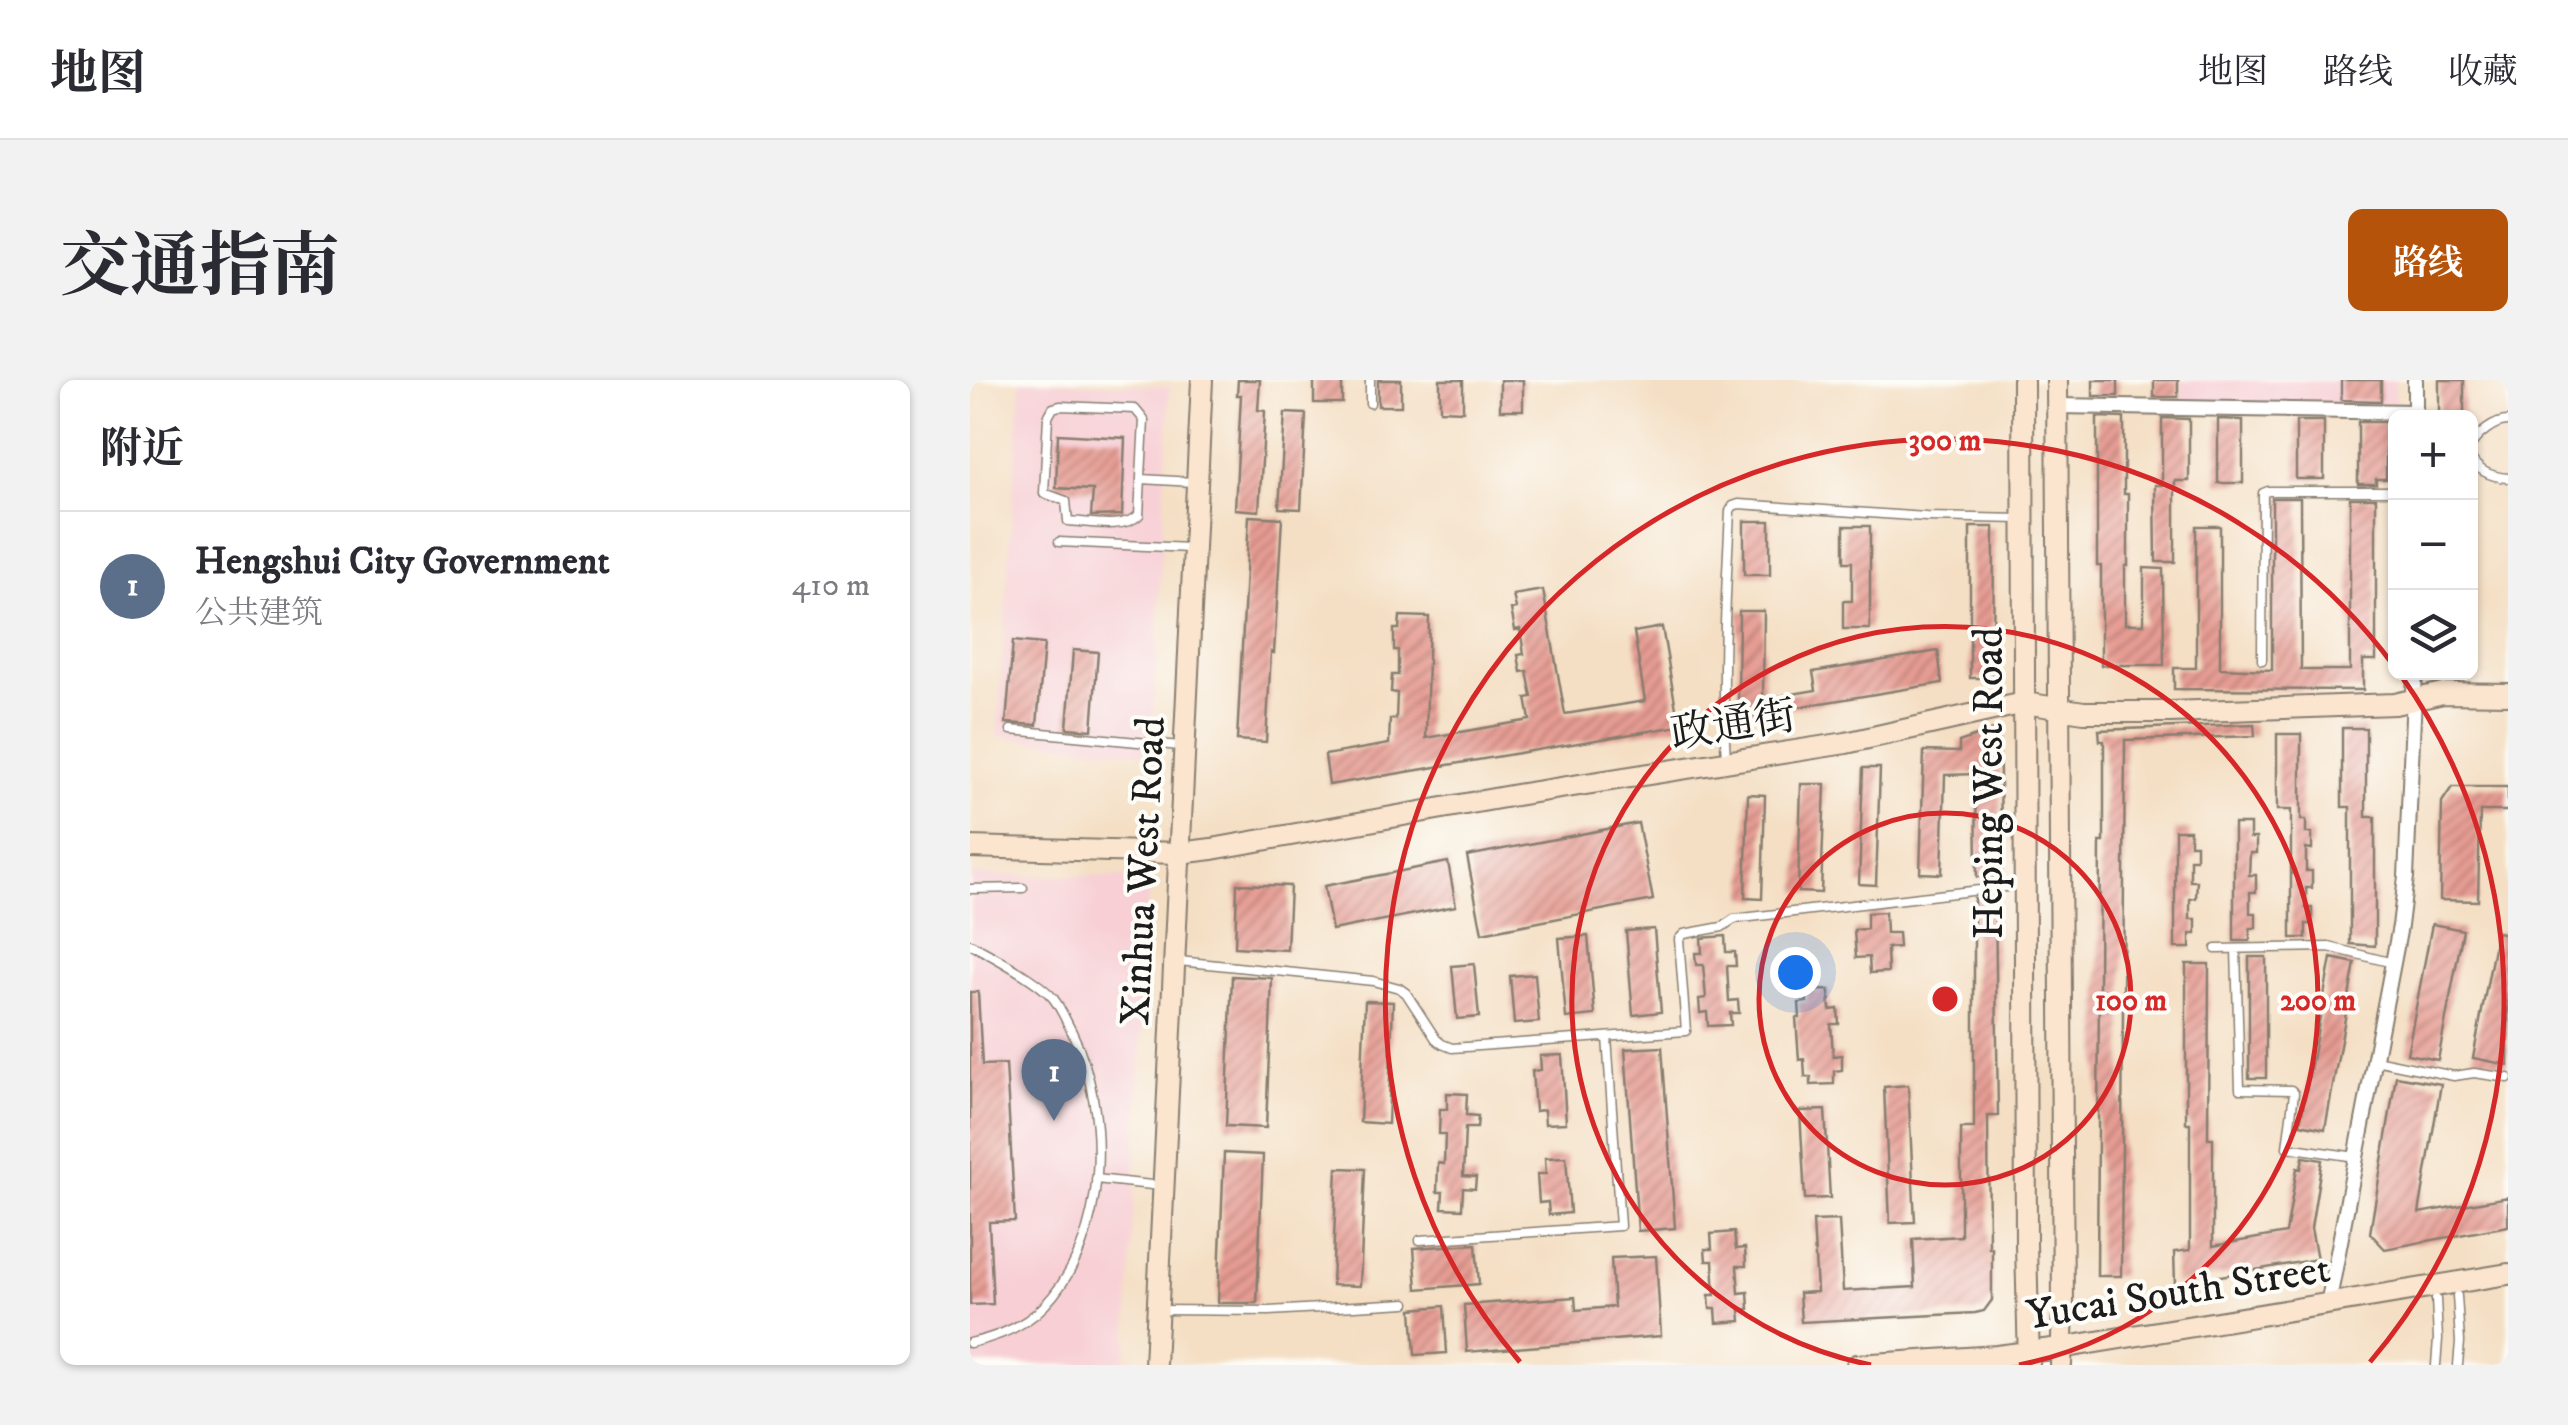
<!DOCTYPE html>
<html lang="zh">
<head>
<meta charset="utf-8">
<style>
  body { margin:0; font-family:"IM FELL DW Pica","Noto Serif SC",serif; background:#f2f2f3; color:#2b2b33 }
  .controls { position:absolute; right:30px; top:30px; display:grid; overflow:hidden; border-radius:15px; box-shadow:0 2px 8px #0004 }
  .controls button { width:90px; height:90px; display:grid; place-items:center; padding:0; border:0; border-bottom:2px solid #e1e1e2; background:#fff; color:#2b2b33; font:50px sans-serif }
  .you { position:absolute; left:825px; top:592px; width:35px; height:35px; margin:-25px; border:8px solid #fff; border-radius:50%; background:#1a73e8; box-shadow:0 0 0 15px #1a73e833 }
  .badge { display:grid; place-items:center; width:65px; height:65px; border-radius:50%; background:#b45309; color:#fff; font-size:32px; font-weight:700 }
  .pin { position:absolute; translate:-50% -82px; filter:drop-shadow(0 2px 5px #0008) }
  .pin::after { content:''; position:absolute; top:52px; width:35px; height:30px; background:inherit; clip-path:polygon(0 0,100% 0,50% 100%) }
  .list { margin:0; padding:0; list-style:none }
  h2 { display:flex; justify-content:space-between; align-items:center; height:130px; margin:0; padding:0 40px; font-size:42px }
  h2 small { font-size:32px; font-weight:400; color:#7c7c81 }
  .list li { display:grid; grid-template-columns:65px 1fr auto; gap:30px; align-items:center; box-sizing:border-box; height:150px; padding:0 40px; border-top:2px solid #e1e1e2 }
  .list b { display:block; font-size:38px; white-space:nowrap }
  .list p { margin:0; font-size:32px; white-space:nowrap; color:#7c7c81 }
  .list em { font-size:32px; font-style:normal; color:#7c7c81 }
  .icon { flex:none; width:55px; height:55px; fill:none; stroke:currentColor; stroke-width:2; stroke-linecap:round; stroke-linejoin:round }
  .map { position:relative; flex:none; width:1538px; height:985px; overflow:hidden; border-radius:15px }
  header { display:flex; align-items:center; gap:60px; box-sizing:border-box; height:140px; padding:0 50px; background:#fff; border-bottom:2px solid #e1e1e2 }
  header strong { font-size:48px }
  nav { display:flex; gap:55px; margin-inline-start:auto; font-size:35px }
  .intro { display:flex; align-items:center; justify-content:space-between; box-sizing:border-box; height:240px; padding:0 60px }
  h1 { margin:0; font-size:70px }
  .button { padding:25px 45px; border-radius:15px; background:#b45309; color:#fff; font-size:35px; font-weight:700 }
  main { display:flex; gap:60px; padding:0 60px }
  aside { flex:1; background:#fff; border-radius:15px; box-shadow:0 2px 8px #0004 }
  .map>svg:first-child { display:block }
</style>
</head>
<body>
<header>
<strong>地图</strong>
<nav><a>地图</a><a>路线</a><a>收藏</a></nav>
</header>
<div class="intro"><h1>交通指南</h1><a class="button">路线</a></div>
<main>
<aside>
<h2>附近<small></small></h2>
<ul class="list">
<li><span class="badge" style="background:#5c6f8a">1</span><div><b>Hengshui City Government</b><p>公共建筑</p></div><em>410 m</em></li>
</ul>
</aside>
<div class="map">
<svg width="1538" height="985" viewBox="0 0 1538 985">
  <defs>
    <pattern id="building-hatch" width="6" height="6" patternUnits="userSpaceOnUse" patternTransform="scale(2.5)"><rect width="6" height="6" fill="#e69c93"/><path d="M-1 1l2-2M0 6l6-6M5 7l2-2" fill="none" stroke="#ba7e77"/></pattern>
  </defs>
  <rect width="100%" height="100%" fill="#fdfcf7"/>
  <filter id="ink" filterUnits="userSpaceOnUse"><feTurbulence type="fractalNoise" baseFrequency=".01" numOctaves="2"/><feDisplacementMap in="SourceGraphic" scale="20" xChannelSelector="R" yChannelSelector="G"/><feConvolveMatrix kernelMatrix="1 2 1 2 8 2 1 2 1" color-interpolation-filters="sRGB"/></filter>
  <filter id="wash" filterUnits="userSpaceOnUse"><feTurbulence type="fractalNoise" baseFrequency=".0048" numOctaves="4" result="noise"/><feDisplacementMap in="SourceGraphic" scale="40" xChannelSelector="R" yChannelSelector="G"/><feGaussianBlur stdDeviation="2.25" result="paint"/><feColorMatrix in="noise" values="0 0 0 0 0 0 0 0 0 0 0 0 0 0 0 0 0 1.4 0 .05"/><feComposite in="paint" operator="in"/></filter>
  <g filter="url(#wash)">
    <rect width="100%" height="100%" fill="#f4dfc4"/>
    <!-- built -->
    <path fill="#f7cfd5" d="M51,0L200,7L181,374L27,356Z
      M1212,0H1425V25L1212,26Z
      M0,495L179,497L156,985H0Z"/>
    <g id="blocks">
      <!-- building -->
      <path fill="url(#building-hatch)" d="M268,0H290L288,30L295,31L289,131L265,129L271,15H267Z
        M344,0H372V23H344Z
        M408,0H431V26H408Z
        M470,0H493V31L470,30Z
        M530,0H553V30H530Z
        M1123,0H1148V16H1123Z
        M1184,0H1208V17H1184Z
        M1371,0H1411V21L1371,20Z
        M1469,0H1494V38H1469Z
        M315,33L336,34L331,129L309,128Z
        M1127,37L1154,38V114H1158V186H1155V244H1174V188L1193,189L1194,285H1131V186H1127Z
        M1192,38L1219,39V101H1205V182H1186L1185,105H1192Z
        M1248,39L1273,40V103H1248Z
        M1326,41H1354V99H1326Z
        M1388,42H1416V99H1406V104H1388Z
        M88,54L155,58L152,135L121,136L123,110L86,108Z
        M1302,118H1330L1331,290H1380V118H1406V280H1393V310L1204,309V288H1226V146H1250V288L1302,290Z
        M279,136L312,138L304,273L301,272L296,362L267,360Z
        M774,141H800V195H774Z
        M874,146H900V249H873V221H882V182H874Z
        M1000,147H1024L1023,298H1000Z
        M573,210L595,334L675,321L664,252L692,247L709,346L359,405L355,375L419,364L420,339H426L427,313L421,312L422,295H428V270H424V249H429L430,236L459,237L456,358L560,340L556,318L562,317L557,291L551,292L548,275L554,274L550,249L545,250L541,229L546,228L543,215Z
        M769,231H794L793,319L846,310L843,292L968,271L972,303L767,337L764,324L768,323Z
        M43,261L74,264L67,345L36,343Z
        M103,270L128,272L122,350L97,348Z
        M1284,344L1285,356L1155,360L1151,896H1127L1130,462H1134V361H1130L1129,350Z
        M1029,348L1032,497H1007L1006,394L975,395L972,494L950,493L954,371L989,372V362Z
        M1372,348H1396V437H1405V566L1380,564V427H1372Z
        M1307,354H1331V440H1336V453H1342V469L1336,468V491H1342V508H1336V528H1342V544H1336V558H1321V430H1307Z
        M893,388H910L906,505L889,504Z
        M831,404H855L851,513L828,512Z
        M1482,407H1538V431H1510L1508,521L1470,520L1472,422Z
        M778,414L795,415L792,519L775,518Z
        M668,443L683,520L512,553L497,476Z
        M1264,444H1280V458H1286V473H1280L1279,495H1286V512H1280V533H1286V548H1280V561H1264Z
        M1205,450H1220V464H1226V479H1220V501H1227L1226,518L1220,519V539H1226V554H1220V568H1205Z
        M478,482L486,526L362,550L354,506Z
        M267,504L320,506L317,570L265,567Z
        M1004,518H1025L1028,736H1018L1019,868H1022V920L1014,931L1005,933L831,942L829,913L847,912L843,841L869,840L873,911L945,907L943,859L991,856V748H1004Z
        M915,532L916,553H928L929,567L917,568L918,592L900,593L899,577L886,578L884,550L897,549V533Z
        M1462,544L1493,550L1468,680L1437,674Z
        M684,549L691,632L663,635L656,551Z
        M1527,552L1538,554V685L1503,678Z
        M618,556L625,635L596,638L589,558Z
        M755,556L756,572H765L766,586H757L759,621L768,620L769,633H760L761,645L738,646L737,632L730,633L729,619L736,618L733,585H726L725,573H732L731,558Z
        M1279,577H1296V698H1279Z
        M1361,578L1385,583L1355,749L1330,744Z
        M504,584L509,637L487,639L482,586Z
        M1216,584H1239L1238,758H1243V866L1316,853L1327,788L1331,789L1333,777L1352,780L1341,848L1347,879L1205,904L1204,872L1220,870V743H1216Z
        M565,594L569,642L544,644L540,596Z
        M262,596L302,598L296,748L256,746Z
        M859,610L860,630L868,629L869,644H861L863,676L872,675V690L864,691V704L841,705V697H835L834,679L829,680L826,638H830L829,623L837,622L836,611Z
        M0,612H8L12,685L36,684L45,841L19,842L23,924L0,925Z
        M395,621L423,622L418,744L390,742Z
        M692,667L705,848L668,851L655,669Z
        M592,675L596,743L575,744L574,730L565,731L562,691L571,690L570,676Z
        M1426,696L1471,704L1449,833L1538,817V846L1415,869L1400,853Z
        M938,705L945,842L920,843L914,707Z
        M477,713L497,714L496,735L508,736L507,748H495L493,796L506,797L505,809L493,808L492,829L472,828L473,812H467L468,783L474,784L475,754H469L470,729H477Z
        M855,730L860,818L835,819L830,731Z
        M254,773L293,775L287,923H248Z
        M596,777L600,833L579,835L578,822L569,823L567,794H576L575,778Z
        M367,788L395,789L390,906L362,905Z
        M764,852L766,869L775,868L776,886H767L769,913L778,912L779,929L770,930L771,941L747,943L746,929H740L739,915H745L743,881H736L735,869H742L741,854Z
        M506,864L509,904L447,909L444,868Z
        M686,876L691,956L497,972L494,925L605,917L606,930L644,927L641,878Z
        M474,926L477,973L445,975L442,929Z"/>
    </g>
  </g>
  <g filter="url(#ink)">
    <use href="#blocks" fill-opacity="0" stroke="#887e70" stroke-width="2.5"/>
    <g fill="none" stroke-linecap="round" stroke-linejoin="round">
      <!-- lane casing -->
      <g stroke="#887e70" stroke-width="11">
        <path id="lane" d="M400,0V23
          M90,26L165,29L174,40L169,135C153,150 120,142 98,141L96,121L74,113L78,37L83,28Z
          M1500,67C1507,55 1524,41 1538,41
          M1500,76C1507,91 1522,97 1538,98
          M171,99L223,102
          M89,162L220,168
          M1292,280L1293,113L1298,111H1426
          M41,350L210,366
          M756,380C751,296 756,214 760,131L763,126L769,124L956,137L1053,139
          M0,509L53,508
          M0,564C23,576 66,599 83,618C91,628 96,641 102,652C141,732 139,859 74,926C55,946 27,957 0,963
          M1246,569L1359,567L1423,583
          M1266,569L1270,709L1321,710L1324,713L1317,767L1386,777
          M209,581L403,601L429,608L436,613L466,659L472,664L482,668L716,651L709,559L714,554L752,547L764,539L1052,505
          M1405,680L1484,696L1504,693L1538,698
          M126,799L191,806
          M450,860L650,846L637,657
          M1487,916L1490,962L1488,985
          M191,930L299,931L436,923
          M1466,985L1468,959L1466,919"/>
      </g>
      <!-- street casing -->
      <g stroke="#887e70" stroke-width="18">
        <path id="street" d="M1445,0V38
          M1087,26L1445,32
          M1358,925L1430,546L1436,497L1445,292"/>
      </g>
      <!-- secondary casing -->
      <g stroke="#887e70" stroke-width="24">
        <path id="secondary" d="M1053,0L1056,864L1059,985
          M1087,0L1093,929L1091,985
          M0,467L209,473L242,469L546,415L876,363L1054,323L1114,332H1200L1425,324L1473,313L1538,314
          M185,985L232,0
          M887,985L1027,976L1090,968L1538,894"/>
      </g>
      <!-- lane -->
      <use href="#lane" stroke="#fff" stroke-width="8"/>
      <!-- street -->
      <use href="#street" stroke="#fff" stroke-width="14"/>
      <!-- secondary -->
      <use href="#secondary" stroke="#fbe5cf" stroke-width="20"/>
    </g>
  </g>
  <!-- distance rings -->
  <g fill="none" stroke="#d62828" stroke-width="5">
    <circle cx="975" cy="619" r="186"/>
    <path d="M901 985A373 373 0 1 1 1049 985"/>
    <path d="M550 982A559 559 0 1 1 1424 286M1430 294A559 559 0 0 1 1400 982"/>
  </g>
  <g text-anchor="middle" stroke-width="8" stroke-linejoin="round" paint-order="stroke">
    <!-- street labels -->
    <g font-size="42" fill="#1c1c1c" stroke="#fdfcf7">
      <text transform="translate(763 343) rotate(-9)" y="15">政通街</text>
      <text transform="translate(1017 403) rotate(-90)" y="15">Heping West Road</text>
      <text transform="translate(171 491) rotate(-87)" y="15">Xinhua West Road</text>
      <text transform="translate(1208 910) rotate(-9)" y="15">Yucai South Street</text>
    </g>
  </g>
  <circle cx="975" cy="619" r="15" fill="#d62828" stroke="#fdfcf7" stroke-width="5"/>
  <g font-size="30" text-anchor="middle" font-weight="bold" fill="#d62828" stroke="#fdfcf7" stroke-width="8" stroke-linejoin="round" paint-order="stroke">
    <text x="975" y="70">300 m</text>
    <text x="1161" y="630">100 m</text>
    <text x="1348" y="630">200 m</text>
  </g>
</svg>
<div class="controls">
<button>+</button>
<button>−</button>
<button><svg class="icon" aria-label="layers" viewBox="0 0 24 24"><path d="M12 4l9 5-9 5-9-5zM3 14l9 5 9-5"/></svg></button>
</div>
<div class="you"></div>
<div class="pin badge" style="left:84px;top:741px;background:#5c6f8a">1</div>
</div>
</main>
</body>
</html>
